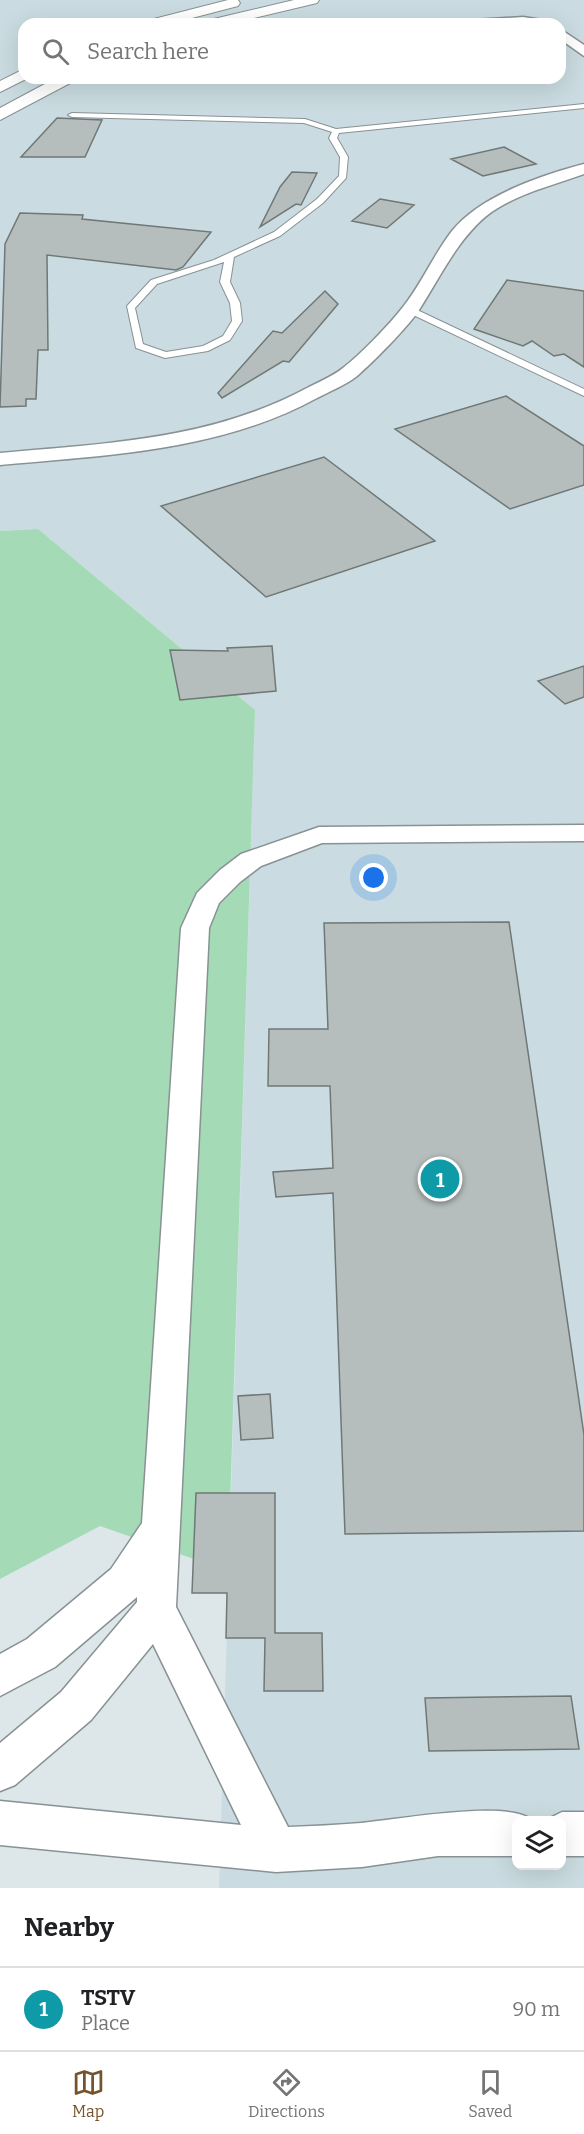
<!DOCTYPE html>
<html lang="en">
<head>
<meta charset="utf-8">
<style>
  body { margin:0; font-family:Bitter,serif; background:#f6f6f6; color:#202124 }
  .controls { position:absolute; right:18px; bottom:18px; display:grid; overflow:hidden; border-radius:12px; box-shadow:0 6px 24px #0002 }
  .controls button { width:54px; height:54px; display:grid; place-items:center; padding:0; border:0; border-bottom:2px solid #e0e0e0; background:#fff; color:#202124; font:30px sans-serif }
  .you { position:absolute; left:374px; top:878px; width:21px; height:21px; margin:-15px; border:4px solid #fff; border-radius:50%; background:#1a73e8; box-shadow:0 0 0 9px #1a73e833 }
  .badge { display:grid; place-items:center; width:39px; height:39px; border-radius:50%; background:#76532c; color:#fff; font-size:20px; font-weight:700 }
  .pin { position:absolute; translate:-50% -50%; border:3px solid #fff; box-shadow:0 2px 6px #0006 }
  .list { margin:0; padding:0; list-style:none }
  h2 { display:flex; justify-content:space-between; align-items:center; height:78px; margin:0; padding:0 24px; font-size:26px }
  h2 small { font-size:20px; font-weight:400; color:#757577 }
  .list li { display:grid; grid-template-columns:39px 1fr auto; gap:18px; align-items:center; box-sizing:border-box; height:84px; padding:0 24px; border-top:2px solid #e0e0e0 }
  .list b { display:block; font-size:22px; white-space:nowrap }
  .list p { margin:0; font-size:20px; white-space:nowrap; color:#757577 }
  .list em { font-size:20px; font-style:normal; color:#757577 }
  .icon { flex:none; width:33px; height:33px; fill:none; stroke:currentColor; stroke-width:2; stroke-linecap:round; stroke-linejoin:round }
  .map { position:relative; flex:none; width:584px; height:1888px; overflow:hidden }
  .search { position:absolute; background:#fff; box-shadow:0 6px 24px #0002; left:18px; right:18px; top:18px; height:66px; display:flex; align-items:center; gap:15px; box-sizing:border-box; padding:0 21px; border-radius:18px; color:#757577; font-size:22px }
  .sheet { height:162px; background:#fff }
  nav { display:flex; justify-content:space-around; align-items:center; box-sizing:border-box; height:84px; border-top:2px solid #e0e0e0; background:#fff; font-size:16px; color:#757577 }
  nav a { display:grid; justify-items:center; gap:3px }
  nav .on { color:#76532c }
  .map>svg:first-child { display:block }
</style>
</head>
<body>
<div class="map">
<svg width="584" height="1888" viewBox="0 0 584 1888">
  <rect width="100%" height="100%" fill="#dde7e9"/>
  <!-- built -->
  <path fill="#cadce1" fill-rule="evenodd" d="M0,0H584V1888H219L255,710L38,529L0,531ZM24,24H560V78H24ZM516,1820H562V1866H516Z"/>
  <!-- green -->
  <path fill="#a4dbb6" d="M38,529L255,710L228,1571L100,1526L0,1579V531Z"/>
  <!-- building -->
  <path fill="#b5bebd" stroke="#6f7876" stroke-width="1.5" d="M57,118L102,120L85,157H21Z
    M504,147L536,164L483,176L451,159Z
    M292,172L317,173L301,205L296,204L260,227L280,187Z
    M380,199L414,205L387,228L352,221Z
    M20,213L83,215L82,219L211,232L183,267L176,270L47,255L48,350H38L36,399H26V406L0,407L5,244Z
    M507,280L584,291V367L564,354L554,356L532,341L523,346L474,329Z
    M325,291L338,304L289,362L283,361L222,398L218,393L273,331L282,333Z
    M506,396L584,446V485L510,509L395,429Z
    M324,457L435,541L266,597L161,506Z
    M272,646L276,691L180,700L170,650L228,651L227,648Z
    M584,666V697L565,704L538,681Z
    M509,922L584,1435V1531L345,1534L333,1193L276,1197L273,1172L333,1168L330,1086H268L269,1029H328L324,923Z
    M270,1394L273,1438L241,1440L238,1396Z
    M196,1493H275V1633H322L323,1691H264L265,1638H226L227,1593H192Z
    M571,1696L579,1749L429,1751L425,1698Z"/>
  <g fill="none" stroke-linecap="round" stroke-linejoin="round">
    <!-- service casing -->
    <g stroke="#889193" stroke-width="2">
      <path id="service" d="M584,104V108L339,133L337,138L348,157L346,178L323,203L280,236L234,257L230,282L240,303L242,321L230,340L208,351L165,358L136,348L127,306L151,280L214,260L274,232L317,199L339,176L340,157L329,138L332,132L304,123L72,117L68,115L72,113L305,119L336,129ZM224,262L220,282L230,303L232,321L223,336L203,346L166,352L143,344L135,308L157,284Z
        M407,308H413L584,389V396L407,312Z"/>
    </g>
    <!-- minor casing -->
    <g stroke="#889193" stroke-width="3">
      <path id="minor" d="M523,17L549,21L550,24H467L473,20Z
        M560,29L584,45V56L560,39Z
        M584,164V174C551,186 512,195 485,217C456,242 439,279 419,310C408,327 373,362 357,376C346,385 330,391 317,398C220,451 108,455 0,465V453C108,443 210,440 307,388C319,382 333,376 343,368C360,355 390,324 403,307C422,283 434,254 452,231C480,196 542,175 584,164Z
        M584,825V841L322,843L261,866L240,882L219,903L209,928L176,1607L288,1827C312,1826 337,1825 361,1823C395,1820 509,1799 532,1820H516V1856H438L362,1867L276,1872L0,1845V1801L241,1825L153,1644L91,1720L15,1785L0,1791V1743L61,1692L137,1602V1597L55,1667L0,1696V1654L27,1639L111,1569L142,1523L181,928L197,893L220,870L241,854L319,827Z
        M562,1812H584V1856H562V1820H546Z"/>
    </g>
    <!-- tertiary casing -->
    <g stroke="#889193" stroke-width="2">
      <path id="tertiary" d="M228,0H238L240,3L238,6L169,24H144L146,21Z
        M294,0H319L317,3L229,24H203L205,21Z
        M24,69V78H28L0,92V81Z
        M56,78H76L74,81L0,120V108Z"/>
    </g>
    <!-- service -->
    <use href="#service" fill="#fff" fill-rule="evenodd"/>
    <!-- minor -->
    <use href="#minor" fill="#fff" fill-rule="evenodd"/>
    <!-- tertiary -->
    <use href="#tertiary" fill="#fff" fill-rule="evenodd"/>
  </g>
</svg>
<div class="controls">
<button><svg class="icon" aria-label="layers" viewBox="0 0 24 24"><path d="M12 4l9 5-9 5-9-5zM3 14l9 5 9-5"/></svg></button>
</div>
<div class="you"></div>
<div class="pin badge" style="left:440px;top:1179px;background:#0f9aa8">1</div>
<div class="search"><svg class="icon" aria-label="search" viewBox="0 0 24 24"><circle cx="10" cy="10" r="6"/><path d="M15 15l6 6"/></svg>Search here</div>
</div>
<section class="sheet">
<h2>Nearby<small></small></h2>
<ul class="list">
<li><span class="badge" style="background:#0f9aa8">1</span><div><b>TSTV</b><p>Place</p></div><em>90 m</em></li>
</ul>
</section>
<nav>
<a class="on"><svg class="icon" aria-label="map" viewBox="0 0 24 24"><path d="M3 6l6-2 6 2 6-2v14l-6 2-6-2-6 2zM9 4v14M15 6v14"/></svg>Map</a>
<a><svg class="icon" aria-label="directions" viewBox="0 0 24 24"><path d="M12 3l9 9-9 9-9-9zM9 14v-3h6M13 9l2 2-2 2"/></svg>Directions</a>
<a><svg class="icon" aria-label="saved" viewBox="0 0 24 24"><path d="M7 4h10v16l-5-4-5 4z"/></svg>Saved</a>
</nav>
</body>
</html>
